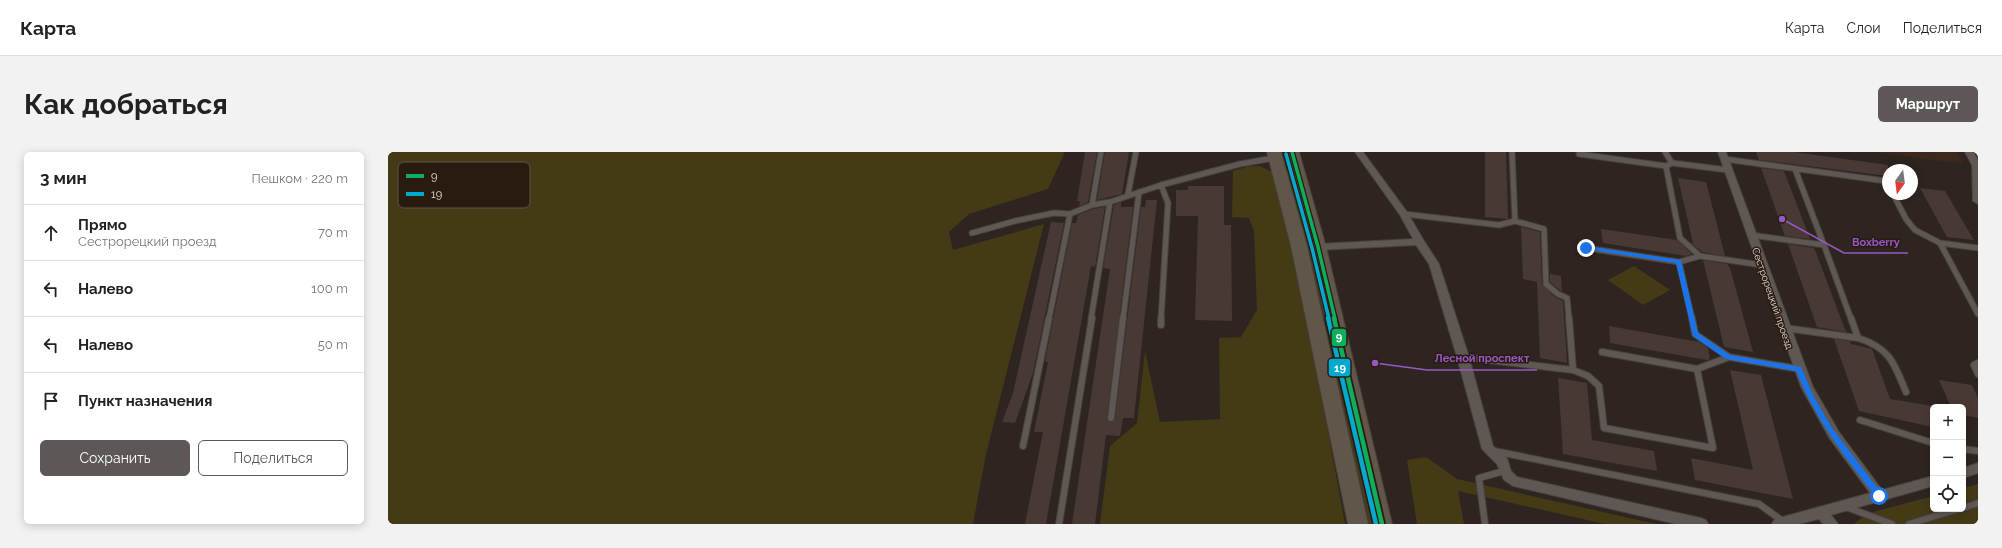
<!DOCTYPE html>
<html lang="ru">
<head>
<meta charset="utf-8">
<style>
  body { margin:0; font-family:Raleway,sans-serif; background:#f2f2f2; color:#222 }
  .controls { position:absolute; right:12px; bottom:12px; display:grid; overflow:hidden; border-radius:6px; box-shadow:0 2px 10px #0003 }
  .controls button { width:36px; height:36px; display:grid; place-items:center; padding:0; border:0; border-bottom:1px solid #e0e0e0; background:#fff; color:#222; font:20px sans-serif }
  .compass { position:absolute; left:1494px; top:12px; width:36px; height:36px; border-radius:50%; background:#fff; box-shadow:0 2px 10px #0003; rotate:194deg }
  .stop { position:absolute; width:12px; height:12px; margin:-9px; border:3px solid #1a73e8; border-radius:50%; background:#fff }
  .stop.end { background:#1a73e8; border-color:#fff; box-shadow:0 1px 4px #0008 }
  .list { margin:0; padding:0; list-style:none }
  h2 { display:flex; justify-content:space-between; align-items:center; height:52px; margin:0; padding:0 16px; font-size:17px }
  h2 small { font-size:13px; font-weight:400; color:#767676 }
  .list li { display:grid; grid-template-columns:26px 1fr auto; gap:12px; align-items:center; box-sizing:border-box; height:56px; padding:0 16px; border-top:1px solid #e0e0e0 }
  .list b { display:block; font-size:15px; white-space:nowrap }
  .list p { margin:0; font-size:13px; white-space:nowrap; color:#767676 }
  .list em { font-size:13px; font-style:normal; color:#767676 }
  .actions { display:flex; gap:8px; padding:12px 16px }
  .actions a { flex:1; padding:9px 0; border:1px solid #5d5856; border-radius:6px; text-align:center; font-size:14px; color:#5d5856 }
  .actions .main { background:#5d5856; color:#fff }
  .icon { flex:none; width:22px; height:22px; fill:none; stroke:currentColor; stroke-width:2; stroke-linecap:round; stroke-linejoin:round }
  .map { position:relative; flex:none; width:1590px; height:372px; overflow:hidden; border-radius:6px }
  header { display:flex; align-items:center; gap:24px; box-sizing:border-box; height:56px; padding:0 20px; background:#fff; border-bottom:1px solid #e0e0e0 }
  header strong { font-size:19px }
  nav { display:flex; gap:22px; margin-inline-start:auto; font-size:14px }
  .intro { display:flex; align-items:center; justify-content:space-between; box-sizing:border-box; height:96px; padding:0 24px }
  h1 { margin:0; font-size:28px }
  .button { padding:10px 18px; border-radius:6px; background:#5d5856; color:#fff; font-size:14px; font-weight:700 }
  main { display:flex; gap:24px; padding:0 24px }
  aside { flex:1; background:#fff; border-radius:6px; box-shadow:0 2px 10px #0003 }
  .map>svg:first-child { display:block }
</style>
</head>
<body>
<header>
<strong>Карта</strong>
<nav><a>Карта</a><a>Слои</a><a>Поделиться</a></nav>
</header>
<div class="intro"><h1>Как добраться</h1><a class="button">Маршрут</a></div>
<main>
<aside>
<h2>3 мин<small>Пешком · 220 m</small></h2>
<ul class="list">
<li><svg class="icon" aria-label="ahead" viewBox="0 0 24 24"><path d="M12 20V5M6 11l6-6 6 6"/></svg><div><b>Прямо</b><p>Сестрорецкий проезд</p></div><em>70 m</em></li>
<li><svg class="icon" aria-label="left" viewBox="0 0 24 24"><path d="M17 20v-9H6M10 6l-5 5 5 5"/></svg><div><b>Налево</b></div><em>100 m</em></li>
<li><svg class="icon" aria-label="left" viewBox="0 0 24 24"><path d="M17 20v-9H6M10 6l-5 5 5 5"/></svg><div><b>Налево</b></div><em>50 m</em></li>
<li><svg class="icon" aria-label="arrive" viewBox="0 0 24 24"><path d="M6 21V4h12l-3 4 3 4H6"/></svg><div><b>Пункт назначения</b></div></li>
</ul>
<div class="actions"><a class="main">Сохранить</a><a>Поделиться</a></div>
</aside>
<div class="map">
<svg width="1590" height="372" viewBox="0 0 1590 372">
  <rect width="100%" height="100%" fill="#2e2520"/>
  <!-- built -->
  <path fill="#3d281d" d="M1486,0H1569L1576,12Z"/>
  <!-- green -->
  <path fill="#443a16" d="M0,0H677L660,37L581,62L561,80L565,98L656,72L598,302L585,372H0Z
    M862,14H872L888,22L932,236L957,372H712L722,294L749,271L757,199L772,270L832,267L831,186L853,185L869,158L866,79L861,66L844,65L845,19Z
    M902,17L921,88L984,372H977L897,18Z
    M1246,114L1282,138L1255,153L1220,128Z
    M1038,305L1069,327L1268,372H1217L1070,339L1076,372H1029L1019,308Z
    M1590,332V372H1466L1478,362L1545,344V357H1575V336Z"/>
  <!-- building -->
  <path fill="#493935" d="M697,0H709L700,50L691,54L692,49H689Z
    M717,0H741L734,42L709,48Z
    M1097,0H1118L1120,67L1097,65Z
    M1368,0H1406L1500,13V24L1371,8Z
    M1373,16L1396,19L1422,87L1397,84Z
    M1290,26L1318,30L1337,104L1314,100L1303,91H1305Z
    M800,34H836V73H843L844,169L807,168L810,64H788V38H800Z
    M1532,36L1557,39L1586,88L1559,85Z
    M758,48H769L746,266H735L732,284L718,283L707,372H684L722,117L715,116L726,53L733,50V55H745L719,265L720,269L723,270L727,267L753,55H757Z
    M717,55L707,115L703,114L658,372H637L655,280H646L660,210L657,209L684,71H688L690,63L705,57Z
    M663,70L676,71L645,221L627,271L614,270L625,241Z
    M1133,75L1152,80L1154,132L1167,145L1175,149L1179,211L1152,206L1149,130L1135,127Z
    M1213,77L1289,88L1304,102L1298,104L1215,91Z
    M1400,92L1425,96L1427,98L1458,180L1429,175Z
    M1315,108L1339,112L1342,116L1365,200L1336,195Z
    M1162,122L1173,124L1174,140L1162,130Z
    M1221,174L1311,190L1320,196L1322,207L1319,208L1222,191Z
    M1446,187L1462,189L1463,192L1484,197L1502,247L1545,254V275L1471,259Z
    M1342,218L1373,223L1405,347L1307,328L1303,306L1365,318Z
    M1170,226L1199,231L1204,288L1266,299L1269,319L1175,302Z
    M1551,228L1584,233L1590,246V266L1575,263V255H1563Z"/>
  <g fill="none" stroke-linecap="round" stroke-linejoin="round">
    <!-- lane-far1 casing -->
    <g stroke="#47403b" stroke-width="7">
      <path id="lane-far1" d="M1277,0L1284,11
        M1191,2L1278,14L1284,11L1340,18
        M1336,7L1498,29L1500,34
        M1278,14L1292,86L1312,104L1291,110L1304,167
        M1407,17L1436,93
        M773,33L780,51L773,167
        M740,42L748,0
        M1505,42L1518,67L1527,78L1552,91L1590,162
        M704,53L713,0
        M1016,62L1111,73L1127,69L1124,0
        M1127,69L1156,77L1158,132L1170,142L1179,146L1181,167
        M584,81L627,69L666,61L682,62L704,53L722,50L773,33L852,12L886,6
        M1363,83L1436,93L1463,167
        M1552,91L1590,96
        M1198,96L1291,110
        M1312,104L1374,113
        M661,167L682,62
        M703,167L722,50
        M735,167L751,40"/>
    </g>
    <!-- lane casing -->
    <g stroke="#47403b" stroke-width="8">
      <path id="lane" d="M1181,166L1185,218L1200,224L1211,234L1216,276L1325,296L1309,217L1341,205L1307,182L1304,166
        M1463,166L1470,186C1502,196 1506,211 1518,240
        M773,173V166
        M1397,176L1470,186
        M1214,200L1309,217
        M1075,205L1185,218
        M1341,205L1411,217
        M1590,211L1586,213L1590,222
        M723,266L735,166
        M1472,268L1545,291
        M635,294L661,166
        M1575,297L1590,299
        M1106,299L1371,352L1396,370
        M1458,355L1504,372
        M1575,356L1590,351
        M671,372L704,166
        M1097,372L1091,326L1116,319
        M1521,372L1571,357"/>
    </g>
    <!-- street casing -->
    <g stroke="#47403b" stroke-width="2">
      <path id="street" d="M967,0H975L1019,60L1036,89L1051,112L1081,205L1105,294L1119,306L1123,319L1129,325L1313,366L1318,368L1320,372H1288L1125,334L1116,328L1109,312L1094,297L1069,205L1041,112L1028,93L930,98L925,95L930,92L1025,87L1012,63Z
        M1330,0H1338L1425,235L1451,280L1494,338L1545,324V334L1443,363L1450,372H1435L1431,367L1411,372H1384L1386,368L1391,366L1482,341L1442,287L1413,235Z
        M1577,0H1585L1590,8V52L1585,49L1584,13Z
        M1590,311V321L1575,326V316Z"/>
    </g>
    <!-- primary casing -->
    <g stroke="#47403b" stroke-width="2">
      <path id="primary" d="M879,0H893L919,94L980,372H960L903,94Z
        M897,0H911L938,95L1004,372H984L922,95Z"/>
    </g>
    <!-- lane-far1 -->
    <use href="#lane-far1" stroke="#5f5753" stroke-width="5"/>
    <!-- lane -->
    <use href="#lane" stroke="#5f5753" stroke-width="6"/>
    <!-- street -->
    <use href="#street" fill="#5f5753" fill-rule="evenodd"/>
    <!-- primary -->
    <use href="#primary" fill="#60564a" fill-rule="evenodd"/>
    <!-- bus-1-far1 casing -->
    <g stroke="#2a1b11" stroke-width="6">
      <path id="bus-1-far1" d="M904,0L930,95L947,167"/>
    </g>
    <!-- bus-1 casing -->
    <g stroke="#2a1b11" stroke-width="8">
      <path id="bus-1" d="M946,166L994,372"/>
    </g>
    <!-- bus-2-far1 casing -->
    <g stroke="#2a1b11" stroke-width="6">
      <path id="bus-2-far1" d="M898,2L924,96L941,167"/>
    </g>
    <!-- bus-2 casing -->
    <g stroke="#2a1b11" stroke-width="8">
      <path id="bus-2" d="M940,166L988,372"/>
    </g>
    <!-- bus-1-far1 -->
    <use href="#bus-1-far1" stroke="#0daf5c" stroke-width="3.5"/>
    <!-- bus-1 -->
    <use href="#bus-1" stroke="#0daf5c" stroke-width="4.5"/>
    <!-- bus-2-far1 -->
    <use href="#bus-2-far1" stroke="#00a9ce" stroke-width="3.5"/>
    <!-- bus-2 -->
    <use href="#bus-2" stroke="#00a9ce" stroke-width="4.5"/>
  </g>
  <!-- route -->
  <path fill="#1a73e8" d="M1198,94L1293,108L1310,181L1342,203L1413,215L1426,245L1444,276L1494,342V346H1489C1457,305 1428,268 1408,219L1338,207L1305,184L1288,111L1196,97V94Z"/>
  <g text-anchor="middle" stroke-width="3" stroke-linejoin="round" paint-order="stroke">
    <!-- street labels -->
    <g font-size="10" fill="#e5dad4" stroke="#2a1b11">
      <text transform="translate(1385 146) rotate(71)" y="4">Сестрорецкий проезд</text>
    </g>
  </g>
  <!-- legend -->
  <rect x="10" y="10" width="132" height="46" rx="6" fill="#2a1b11" stroke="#62544c" stroke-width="1"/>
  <rect x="18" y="22" width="18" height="4" fill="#0daf5c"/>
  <rect x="18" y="40" width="18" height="4" fill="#00a9ce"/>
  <g font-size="11" fill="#e5dad4">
    <text x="43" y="28">9</text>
    <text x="43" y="46">19</text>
  </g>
  <!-- callouts -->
  <path fill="none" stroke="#9658c4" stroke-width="1.5" d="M1394 67L1456 101H1520M987 211L1039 218H1149"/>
  <g fill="#9658c4" stroke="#2a1b11" stroke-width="1.5">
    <circle cx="1394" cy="67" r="4"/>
    <circle cx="987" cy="211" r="4"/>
  </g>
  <g font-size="11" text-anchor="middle" font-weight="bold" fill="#9658c4" stroke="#2a1b11" stroke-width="3" stroke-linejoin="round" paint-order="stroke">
    <text x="1488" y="94">Boxberry</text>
    <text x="1094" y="210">Лесной проспект</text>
  </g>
  <g stroke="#2a1b11" stroke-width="1.5">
    <rect x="943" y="176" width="16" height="19" rx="4" fill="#0daf5c"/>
    <rect x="940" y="206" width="23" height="19" rx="4" fill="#00a9ce"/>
  </g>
  <g font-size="11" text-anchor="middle" font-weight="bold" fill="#fff">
    <text x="951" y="189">9</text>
    <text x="952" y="220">19</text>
  </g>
</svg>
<div class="controls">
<button>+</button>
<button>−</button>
<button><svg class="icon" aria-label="locate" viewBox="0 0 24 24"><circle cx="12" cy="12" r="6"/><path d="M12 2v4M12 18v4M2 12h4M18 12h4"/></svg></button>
</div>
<svg class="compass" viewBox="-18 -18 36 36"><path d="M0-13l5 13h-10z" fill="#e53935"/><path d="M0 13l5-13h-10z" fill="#767676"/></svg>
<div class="stop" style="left:1491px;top:344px"></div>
<div class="stop end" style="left:1198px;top:96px"></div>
</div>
</main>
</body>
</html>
